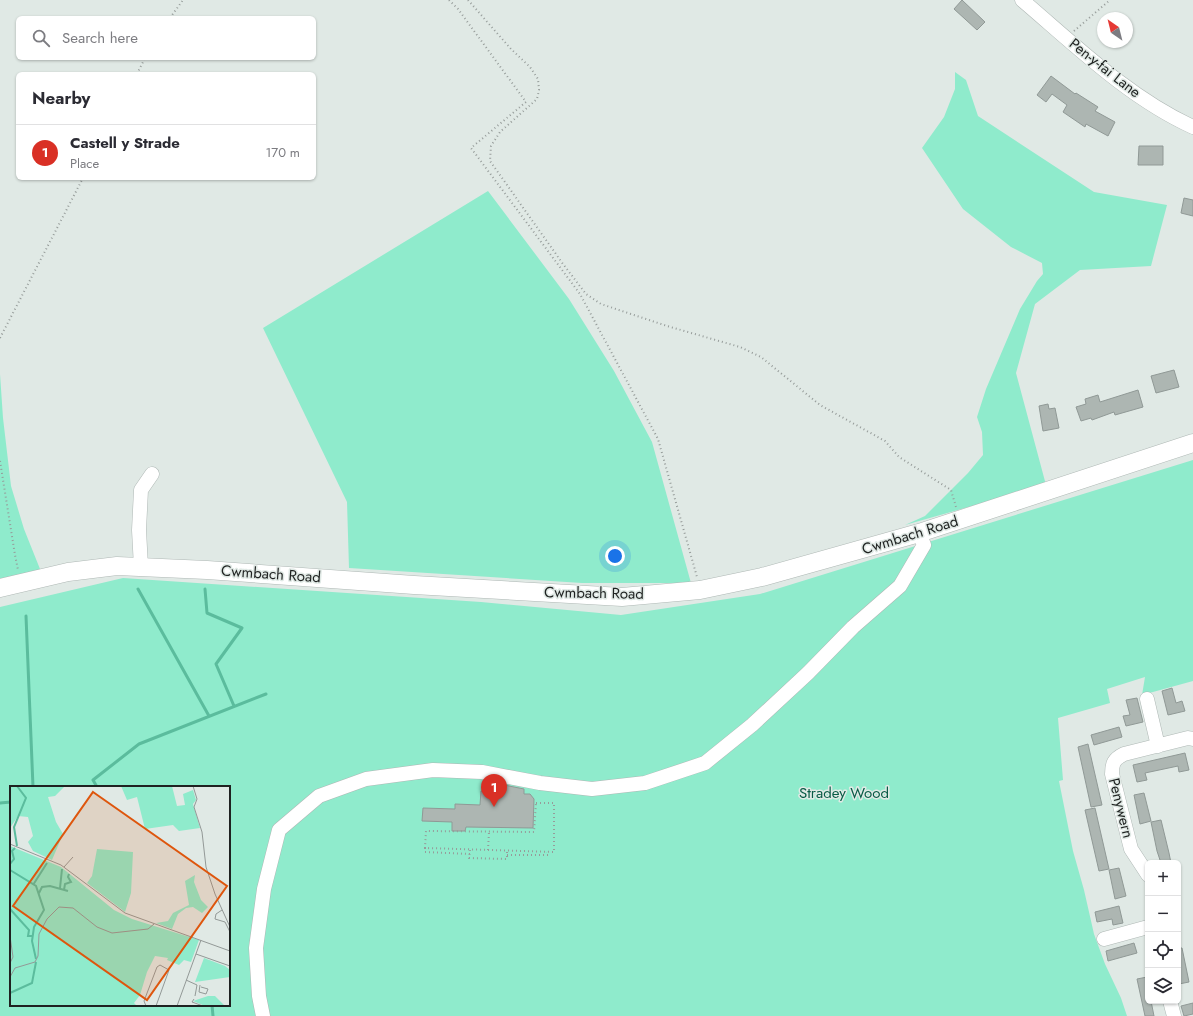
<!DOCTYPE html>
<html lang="en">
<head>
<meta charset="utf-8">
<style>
  body { margin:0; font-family:Jost,sans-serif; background:#f2f2f3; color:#2b2b33 }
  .controls { position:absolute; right:12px; bottom:12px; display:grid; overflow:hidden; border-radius:6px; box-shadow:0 1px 3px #0004 }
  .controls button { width:36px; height:36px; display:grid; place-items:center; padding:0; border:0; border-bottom:1px solid #e1e1e2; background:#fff; color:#2b2b33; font:20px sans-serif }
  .compass { position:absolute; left:1097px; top:12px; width:36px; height:36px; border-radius:50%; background:#fff; box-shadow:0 1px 3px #0004; rotate:325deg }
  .you { position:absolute; left:615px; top:556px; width:14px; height:14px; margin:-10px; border:3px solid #fff; border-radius:50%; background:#1a73e8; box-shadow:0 0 0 6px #1a73e833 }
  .badge { display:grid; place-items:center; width:26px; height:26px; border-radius:50%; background:#d93025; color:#fff; font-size:13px; font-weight:700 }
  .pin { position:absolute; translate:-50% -33px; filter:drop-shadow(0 1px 2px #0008) }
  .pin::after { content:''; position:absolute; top:21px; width:14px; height:12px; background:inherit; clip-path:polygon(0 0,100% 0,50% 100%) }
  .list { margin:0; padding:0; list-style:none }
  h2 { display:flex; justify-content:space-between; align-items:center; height:52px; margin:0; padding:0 16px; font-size:17px }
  h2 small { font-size:13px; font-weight:400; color:#7c7c81 }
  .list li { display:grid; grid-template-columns:26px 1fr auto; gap:12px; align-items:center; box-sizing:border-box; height:56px; padding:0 16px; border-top:1px solid #e1e1e2 }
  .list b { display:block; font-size:15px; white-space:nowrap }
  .list p { margin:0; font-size:13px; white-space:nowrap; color:#7c7c81 }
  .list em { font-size:13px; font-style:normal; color:#7c7c81 }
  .icon { flex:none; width:22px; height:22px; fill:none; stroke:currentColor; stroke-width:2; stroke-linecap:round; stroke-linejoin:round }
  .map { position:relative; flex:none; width:1193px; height:1016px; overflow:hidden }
  .search { position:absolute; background:#fff; box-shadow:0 1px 3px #0004; left:16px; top:16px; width:300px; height:44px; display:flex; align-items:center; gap:10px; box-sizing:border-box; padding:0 14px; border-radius:6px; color:#7c7c81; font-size:15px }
  .panel { position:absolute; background:#fff; box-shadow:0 1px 3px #0004; left:16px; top:72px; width:300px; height:108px; border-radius:6px }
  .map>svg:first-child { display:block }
</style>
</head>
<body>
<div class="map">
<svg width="1193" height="1016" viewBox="0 0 1193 1016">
  <rect width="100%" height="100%" fill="#e0e9e5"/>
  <!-- green -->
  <path fill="#8febcc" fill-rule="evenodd" d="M955,72L966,80L978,116L1094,192L1167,205L1151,266L1080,270L1035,304L1016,373L1046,485L905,525L925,516L968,473L983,455L982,432L977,417L986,389L1020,309L1037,281L1043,274L1042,263L1011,247L963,209L922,148L944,117L955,89Z
    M488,191L569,299L614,371L652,442L691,583H582L349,568L347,502L263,328Z
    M0,374L3,418L11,486L24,529L42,574L0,583Z
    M1193,460V681L1142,695L1145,677L1107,689L1110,703L1058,718L1063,780L1059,781L1073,851L1084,890L1094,934L1105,964L1121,998L1127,1016H0V607L123,578L481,602L621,615L760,594ZM11,787H229V1005H11Z"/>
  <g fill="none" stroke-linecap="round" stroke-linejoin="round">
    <!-- stream -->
    <path stroke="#5bbc9d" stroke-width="3" d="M138,589L209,716
      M205,589L207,613L242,628L216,664L234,706
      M26,616L33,787
      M97,787L93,780L139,744L266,694
      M0,803L11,802
      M212,1005L213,1016"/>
  </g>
  <!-- building -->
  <path fill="#adb6b2" stroke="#909996" d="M962,0L985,22L977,30L954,9Z
    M1051,76L1075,94L1076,93L1098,107L1095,111L1115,122L1108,136L1086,124L1085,127L1063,112L1067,105L1052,94L1046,102L1037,95Z
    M1139,146H1163V165H1138Z
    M1184,198L1193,200V216L1181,213Z
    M1174,370L1179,387L1156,393L1151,376Z
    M1138,390L1143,407L1115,415L1114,412L1092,420L1091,418L1081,421L1076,407L1086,404L1085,399L1098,395L1100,402Z
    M1048,404L1049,409L1055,408L1059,428L1043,431L1039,406Z
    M1172,688L1176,703L1182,701L1185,711L1168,715L1162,691Z
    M1137,698L1143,722L1126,726L1123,716L1130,715L1126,700Z
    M1119,727L1122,737L1094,745L1091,735Z
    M1088,744L1102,805L1091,807L1078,747Z
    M1185,753L1189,770L1179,772L1178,766L1145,773L1147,780L1137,782L1133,765Z
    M499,784L524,789V794H530L534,799L533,828L466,827L465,831H452V822L422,821L423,808L455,809V804L480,805L481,791L499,792Z
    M1144,793L1151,821L1140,824L1134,795Z
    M1095,808L1109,869L1099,871L1085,810Z
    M1161,820L1169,853L1171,863H1161L1157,851L1151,822Z
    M1119,868L1126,896L1115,899L1109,870Z
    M1119,906L1123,923L1113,925L1112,919L1097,922L1095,912Z
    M1134,943L1137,953L1108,961L1106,951Z
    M1178,948H1182L1189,982L1179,984Z
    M1147,977L1148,1001H1151L1154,1016H1145L1137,979Z
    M1193,1003V1014L1184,1016L1181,1006Z"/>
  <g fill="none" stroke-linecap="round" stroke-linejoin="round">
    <!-- minor casing -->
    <g stroke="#afb8b5" stroke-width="15">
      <path id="minor" d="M1022,0C1075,45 1129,98 1193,127
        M141,567L139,530L141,490L152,474
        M1147,699L1158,746
        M1148,875L1131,849L1112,774C1112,763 1114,759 1124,754L1188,738L1193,739
        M1104,939L1148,927
        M1170,1001L1174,1016
        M263,1016L259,996L256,948L264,889L279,830L319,796L366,779L433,770L482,772L540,783L592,789L645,783L705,763L752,725L808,673L853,627L900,586L924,545L919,533"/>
    </g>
    <!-- major casing -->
    <g stroke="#afb8b5" stroke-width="19">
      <path id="major" d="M0,588L68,572L117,566L207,570L414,585L622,597L700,590L762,577L919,533L1193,443"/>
    </g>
    <!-- path -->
    <path stroke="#969c9a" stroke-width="2" stroke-dasharray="1 3" stroke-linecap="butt" d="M449,0L458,9L526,102L471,148L580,294L658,439L697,577
      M468,0L511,49L530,67L538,79L539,90L537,99L500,132L491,146L490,161L563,264L586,294L601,304L667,326L740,347L761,357L820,405L885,441L899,457L951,490L956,507
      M170,18L183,0
      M1074,31L1110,0
      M137,74L145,58
      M0,338L83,178
      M0,461L15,555L18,570
      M536,803H554V852L425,848L426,831L534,832Z
      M425,848V852L470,854
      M470,850L469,858L507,859V851
      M488,850L489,832
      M507,855H548L547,852"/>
    <!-- minor -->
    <use href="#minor" stroke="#fff" stroke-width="14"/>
    <!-- major -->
    <use href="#major" stroke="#fff" stroke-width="18"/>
  </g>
  <g text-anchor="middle" stroke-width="3" stroke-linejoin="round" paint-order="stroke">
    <!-- street labels -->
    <g font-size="15" fill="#1f2221" stroke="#e0e9e5">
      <text transform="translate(1105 68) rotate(38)" y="5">Pen-y-fai Lane</text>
      <text transform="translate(910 535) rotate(-17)" y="5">Cwmbach Road</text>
      <text transform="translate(271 574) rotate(4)" y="5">Cwmbach Road</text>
      <text transform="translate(594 593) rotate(1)" y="5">Cwmbach Road</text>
      <text transform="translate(1121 808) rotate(76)" y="5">Penywern</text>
    </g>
    <!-- park labels -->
    <g font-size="15" fill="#085b46" stroke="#e0e9e5">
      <text x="844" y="798">Stradey Wood</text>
    </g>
  </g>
  <!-- overview -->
  <g transform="translate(10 786)">
    <rect width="220" height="220" fill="#e0e9e5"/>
    <path d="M0,0H55L45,10L38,11L46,36L53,48L42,74L23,65L18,56L23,50L18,31L8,30L0,42ZM111,0H162L167,20L175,19L173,8L183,4L186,14L183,18L190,42L169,45L163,39L135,43L127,11L117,14ZM0,60L51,81L104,124L122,133L189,154L181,176L174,174L169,179L157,174L158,172L145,170L137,186L130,209L124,217L127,220H0ZM87,63L123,66L121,107L115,126L77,97L82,90ZM185,89L184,96L191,114L198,121L192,127L183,121L176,122L168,128L162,143L146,137L158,135L163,127L179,119L175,95ZM194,172L215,180L220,184V191L185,196ZM198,210H205L214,219L195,220L183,215Z" fill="#8febcc"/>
    <path fill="none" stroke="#5bbc9d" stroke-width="2" d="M7,60L4,41L16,12L7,0M0,78L4,73L2,65L5,62M0,84L26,100L34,124L24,141L22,155L26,173M23,99L37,77M50,102L52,83M54,104L55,98L61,96L58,91L59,88M29,107L32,101L40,100L58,105M0,123L19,144L18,150H23M0,207L22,197L26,176"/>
    <path fill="none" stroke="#939997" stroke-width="1" d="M183,0L187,13L184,21L192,46L196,81L205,108L220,141M0,58L51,79L115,127L220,165M54,81L63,71M212,124L206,128L205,133L215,136L220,146M0,150L3,171L0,177M186,168L220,180M0,191L5,182L25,176L28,170L29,148L37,133L49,121L63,122L87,141L102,147L138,143L144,138M176,194L187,199L185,210M190,199L189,206L196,208L198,203L191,201M184,213L182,216L193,220M136,220L134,215L147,181L150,179L159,184L146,220M167,220L191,154"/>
    <path fill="#de560d" fill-opacity="0.15" stroke="#de560d" stroke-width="2" d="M83,6L217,100L137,214L3,120Z"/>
    <rect width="220" height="220" fill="none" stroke="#1f2221" stroke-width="2"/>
  </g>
</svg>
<div class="controls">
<button>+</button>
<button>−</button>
<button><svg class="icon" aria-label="locate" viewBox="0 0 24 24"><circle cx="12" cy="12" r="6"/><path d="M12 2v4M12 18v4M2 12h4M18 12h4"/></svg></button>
<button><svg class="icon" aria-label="layers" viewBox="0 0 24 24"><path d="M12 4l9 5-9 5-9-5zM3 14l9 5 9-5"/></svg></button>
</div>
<svg class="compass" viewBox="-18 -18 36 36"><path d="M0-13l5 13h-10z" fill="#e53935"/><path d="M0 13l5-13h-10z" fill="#7c7c81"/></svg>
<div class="you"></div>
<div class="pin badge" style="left:494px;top:807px">1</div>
<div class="search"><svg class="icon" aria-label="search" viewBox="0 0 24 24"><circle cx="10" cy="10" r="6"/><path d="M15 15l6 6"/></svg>Search here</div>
<section class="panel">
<h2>Nearby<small></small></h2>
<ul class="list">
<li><span class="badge">1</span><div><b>Castell y Strade</b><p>Place</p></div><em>170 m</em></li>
</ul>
</section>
</div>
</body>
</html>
